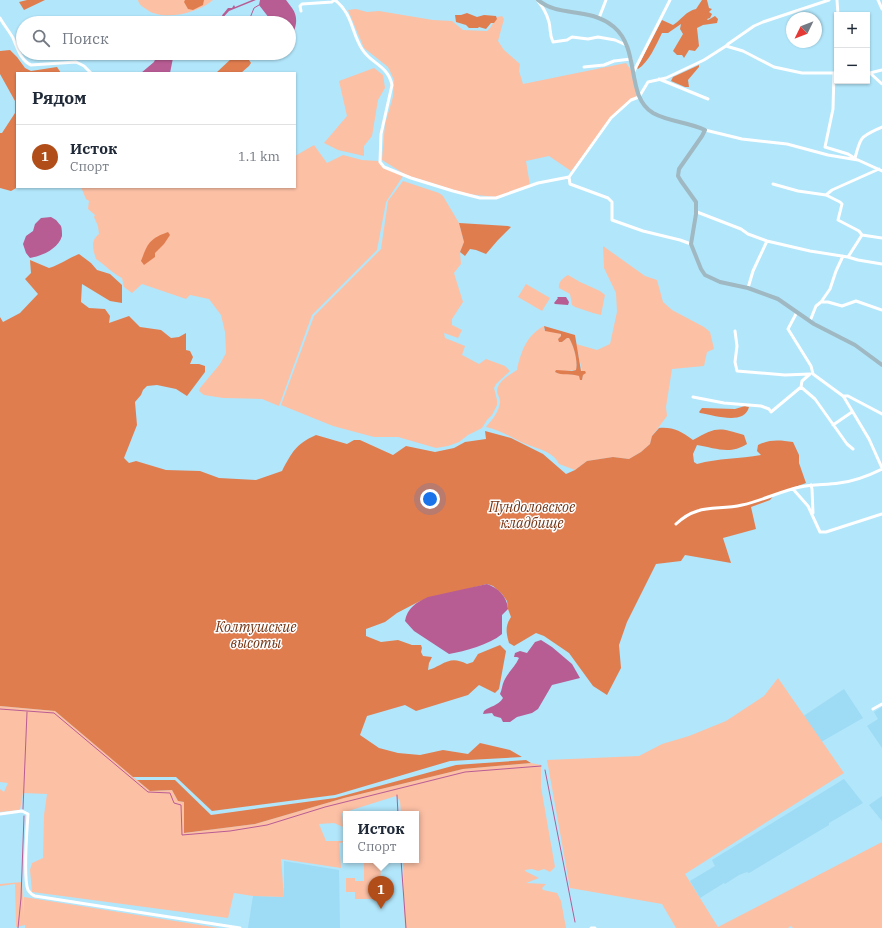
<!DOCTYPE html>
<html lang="ru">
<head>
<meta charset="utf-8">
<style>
  body { margin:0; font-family:"IBM Plex Serif",serif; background:#f2f2f3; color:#1f2937 }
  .controls { position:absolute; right:12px; top:12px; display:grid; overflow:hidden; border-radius:0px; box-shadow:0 1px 3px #0004 }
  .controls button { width:36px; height:36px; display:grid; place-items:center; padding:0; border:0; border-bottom:1px solid #e0e1e3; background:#fff; color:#1f2937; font:20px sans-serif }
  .compass { position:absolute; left:786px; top:12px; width:36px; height:36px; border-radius:50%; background:#fff; box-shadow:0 1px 3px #0004; rotate:227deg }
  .you { position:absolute; left:430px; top:499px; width:14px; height:14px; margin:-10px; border:3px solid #fff; border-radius:50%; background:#1a73e8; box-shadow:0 0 0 6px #1a73e833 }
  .badge { display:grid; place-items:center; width:26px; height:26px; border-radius:50%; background:#b14d18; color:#fff; font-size:13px; font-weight:700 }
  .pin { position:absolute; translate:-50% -33px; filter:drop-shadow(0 1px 2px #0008) }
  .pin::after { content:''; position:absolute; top:21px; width:14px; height:12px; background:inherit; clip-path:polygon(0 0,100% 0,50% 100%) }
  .popup { position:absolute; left:343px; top:811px; width:76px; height:52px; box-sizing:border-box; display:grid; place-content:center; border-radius:0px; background:#fff; filter:drop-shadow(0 1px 3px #0005); font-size:13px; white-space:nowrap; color:#747a83 }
  .popup b { font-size:15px; color:#1f2937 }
  .popup::after { content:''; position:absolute; left:50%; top:100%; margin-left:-8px; border:8px solid transparent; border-top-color:#fff }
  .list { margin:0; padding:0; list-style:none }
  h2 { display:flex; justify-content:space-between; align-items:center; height:52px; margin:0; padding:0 16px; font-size:17px }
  h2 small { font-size:13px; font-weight:400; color:#747a83 }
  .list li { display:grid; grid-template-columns:26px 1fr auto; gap:12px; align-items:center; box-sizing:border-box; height:64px; padding:0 16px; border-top:1px solid #e0e1e3 }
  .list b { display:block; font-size:15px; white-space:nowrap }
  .list p { margin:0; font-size:13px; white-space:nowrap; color:#747a83 }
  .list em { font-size:13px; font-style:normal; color:#747a83 }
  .icon { flex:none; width:22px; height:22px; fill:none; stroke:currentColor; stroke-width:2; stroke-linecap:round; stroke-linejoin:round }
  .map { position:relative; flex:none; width:882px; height:928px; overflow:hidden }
  .search { position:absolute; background:#fff; box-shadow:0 1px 3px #0004; left:16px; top:16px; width:280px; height:44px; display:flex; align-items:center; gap:10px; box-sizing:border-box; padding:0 14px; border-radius:22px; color:#747a83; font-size:15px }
  .panel { position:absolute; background:#fff; box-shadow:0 1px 3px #0004; left:16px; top:72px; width:280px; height:116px; border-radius:0px }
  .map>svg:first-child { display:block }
</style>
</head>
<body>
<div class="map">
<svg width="882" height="928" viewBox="0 0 882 928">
  <rect width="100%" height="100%" fill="#b2e6fb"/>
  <!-- built -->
  <path fill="#9edbf4" d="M844,689L863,718L821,742L802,717Z
    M882,707V748L867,726L878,719L874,712Z
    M844,779L863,803L829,823V825L749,873L747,872L739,875L725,884L724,883L700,898L690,881L715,866L712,860Z
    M882,796V821L869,805Z
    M284,861L339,870L340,928H248L253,896L284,897Z"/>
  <!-- green -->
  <path fill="#fcc0a5" d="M138,0H213C199,13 162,22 146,9C142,6 139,5 138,0Z
    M356,9L367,12L379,11L433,20L452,21L463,30L487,31L490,28L497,17L502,16L504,19L498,41L504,50L520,64L519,71L523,84L626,63L631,70L637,96L615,113L571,171L549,156L526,161L530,185L496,197L467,194L406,175L382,160L385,124L393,97L394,80L388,67L364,48L348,10Z
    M374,68L383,75L385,88L378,100L372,136L364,146V156L338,150L324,143L347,116L339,81Z
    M314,145L327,163L343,155L362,160L378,161L385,168L403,176L386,202L377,250L312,315L279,406L262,399L223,398L204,395L199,391L200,388L220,364L226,353L225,332L221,315L209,299L190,295L186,299L142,284L132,293L124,287L122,278C112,273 105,265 96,259C93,249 90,241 99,234L98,226L94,217L95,215L88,209L89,201L86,199L81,187H295V156Z
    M403,181L439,193L443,196L459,223L464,242L460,252L461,264L454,273L463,302L452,319V325L462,330L458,338L444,333L445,338L465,346L462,355L479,364L486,359L505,366L510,371L496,384L494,388L497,400V405L492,415L487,420L482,428L468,435L459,442L448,446L436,448L398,437H374L333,426L281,405L314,316L381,249L388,201Z
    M603,246L645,276L657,280L663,302L672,310L704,327L710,332L714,349L707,352L704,366L672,369L666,407L667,416L652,436L650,444L641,452L629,459L613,457L587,461L575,470L559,464C553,450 533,448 521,442C509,436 499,430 486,427C492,420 499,412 500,402C500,396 495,393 498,387C501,379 511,374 517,370C521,351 527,335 544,326V330L561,334V336L558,339L562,342L567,338H569C574,346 578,361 576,370L555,372L557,373L577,375L579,376L580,379L582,380L583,375L576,344L597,350L610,344L617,312L616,293L604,268Z
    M568,275L580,282L600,291L605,295L601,315L593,313L575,307L572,305L570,294L559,288C558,282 563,278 568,275Z
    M526,284L550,298L542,311L518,297Z
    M778,678L844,773L685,874L718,927L882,842V928H793L791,926L788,928H676L662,904L570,888L547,760L639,756L662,744L689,736L726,721L764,696Z
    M0,706L55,711L150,791L172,790L178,801L184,802V833L255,824L344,798L463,769L531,763L541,765V787L555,867L550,872L544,869L538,871L532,869L525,870V871L539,878L526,883L546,884L542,888L543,890L557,893L561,901L566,928H405L403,860H416V814H401L400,801L396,796L342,813L343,827L334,823L319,824L326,841H346V829V842L339,843L341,868L281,859L284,897L253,896L234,893L228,918L32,892L30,870L32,863L43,858L44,815L47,794L23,793L20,810L0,812V789L4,792L8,783L0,782Z
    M364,860H381L380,899H355V892H346V878H355V881H364Z
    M22,882L24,917V897L219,928H25V925L16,927L15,884L0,886V884Z"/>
  <!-- forest -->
  <path fill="#e07d4f" d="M27,0H45L24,10L19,2Z
    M185,0H204L203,5L193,10L188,9L184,2Z
    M702,0H707L709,8L712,9L709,12L712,14L710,18L707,19L708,20L715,16L718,19L717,23L703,25L697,28L699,46L695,51L689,50L684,58L682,55H677L673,51L683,34L680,29L681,24L668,33H662C656,45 649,62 638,69L637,68L662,20L673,25C681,20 686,11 696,9Z
    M467,13L477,17L484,15L496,16L497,19L494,23H491L486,29L479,27L478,28H469L466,25L456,22L455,15H461Z
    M10,50L17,57L25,68L31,71L57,67L61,73H17L18,187L11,191L0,188V133H2L15,113V101L0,74V51Z
    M233,53L245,54L251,63L249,66L241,73H216L233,57Z
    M699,65V67L688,80L689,87H685L671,81L673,77Z
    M459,223L508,226L511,227L498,240L486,254L476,250L470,249L465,256L460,252L464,242Z
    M168,232L170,235L164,244L155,253V257L144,265L141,261C148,243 149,239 168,232Z
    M79,254L91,263L97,270L110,274L122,285V303L110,301L82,284L81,302L89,308L105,309L110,316L109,323L129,316L140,327L161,330L171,338L179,337L186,333V350L190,351L193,357L190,364H199L205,366V372L187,396L176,389L157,385L147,386L143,390L141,395L135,402L137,425L124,458L129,463L136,461L166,470L200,471L219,478L256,480L282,471C292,452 296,444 316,435L347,444L354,440H360L393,455L406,446L435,452L454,448L465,442L486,439L485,431L511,438L543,454L566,474L575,470L587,461L613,457L629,459L641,452L650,444L652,436L659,428C674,427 680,431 693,440C716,427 718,427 744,435L747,444C730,455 715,448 697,445L693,454L694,462L697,464C718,458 740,459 761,455L757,451L758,445C770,439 780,440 793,442L799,455V463L806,483L775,494L770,500L751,507L756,529L723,538L731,563L685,555L681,561L656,564L627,622L619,645L621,668L607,695L593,686L569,653L544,636L536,633L514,646L509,643C506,633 505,626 511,617L508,609L507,601L502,594L493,586L487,584L420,601L397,613L385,622L366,629V636L381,642L398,640L412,645H421L422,648L421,652L423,656L432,657L429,663L428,670C433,669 435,667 440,665C451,659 456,659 467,664L473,662L478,654L500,645L506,651L499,689L495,693L479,685L468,695L416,711L405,705L367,716L360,735L379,748L398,753L420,755L443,750L468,754L480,743L510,750L522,757L450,761L335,795L212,811L176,777H133L55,711L0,706V317L3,322L20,313L38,294L25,279L31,273L30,260L49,268C60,265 68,258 79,254Z
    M544,326L575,335L581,371H585L586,373L583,375L582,380H580L579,376C571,373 562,376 555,372L556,370L572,371L576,370C578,361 574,346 569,338H567L562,342H559L558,339L561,336V334L545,331Z
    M745,406L749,407C744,426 714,415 700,413L699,412L702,408L735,409Z
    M526,760L531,763L463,769L344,798L255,824L184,833V802L178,801L172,790L150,791L137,780H175L211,815L335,798L456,765Z"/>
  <!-- water -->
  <path fill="#b85c94" d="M252,0H256L229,11L218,23H209L207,18L214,22L216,20L219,21L223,14L224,13L228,8H232L234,5L235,7Z
    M260,0H286C288,3 290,5 292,8C300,19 295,31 289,41V23H273L259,5Z
    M158,53H177L173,58L170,73H141L154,62Z
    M51,217L56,220L61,226C62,229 62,233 62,236C58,249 42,256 30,258L26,253L23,244L26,236L33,231L35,224L41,218Z
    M557,297H566L569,302L568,305L555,304L554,303L558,298Z
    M487,584C498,588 507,596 508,609L502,615V634C489,645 465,651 449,654L414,631L405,621C407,608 417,602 428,597Z
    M541,640L552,647L572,664L580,678L552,685L538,709L532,713L517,717L510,722H503L501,718L494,716L492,713L483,714L484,711C490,706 498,706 503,698L500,694C502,690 502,685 504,681C508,672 515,667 519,658L517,657H514L515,653L520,651L527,653L535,642Z"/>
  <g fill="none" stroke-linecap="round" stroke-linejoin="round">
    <!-- stream -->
    <path stroke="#b85c94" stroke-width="1" d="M248,23L254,8L259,5
      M0,709L54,713L148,792L170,793L174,803L181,805L182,835L230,831L267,825L325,807L465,772L541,766
      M545,770L575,922
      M397,795L398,814
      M23,809L27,712
      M401,860L406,928
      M18,928L21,898L24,816"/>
    <!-- street -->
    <path stroke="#fff" stroke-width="3" d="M335,0C353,14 351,32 362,49C371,64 388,65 392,85L381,134L380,162L384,167L411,178L453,191L480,198H496L538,183L569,177
      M837,0L838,15
      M878,0L882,9
      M538,1C543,7 547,15 549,22C551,30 549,33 553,42L567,40L572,37L588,39L598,37L615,40L626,45
      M301,11L300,6L302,4L332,2L334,0
      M0,18C4,25 9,31 13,38C17,47 21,61 31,65L76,62L84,66L91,73
      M599,18L606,0
      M726,46L743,51L774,67L802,73H837
      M584,67L604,65L614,61L631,59
      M634,71L670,0
      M867,71L870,73L882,70
      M834,73L833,109L825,147L848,154L856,159
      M870,73L882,84
      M659,79L708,99
      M705,130L742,139L787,144L828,155L858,160L882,171
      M855,158C861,135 861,137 882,127
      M773,184L798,191L826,195L832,190L879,169
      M826,195L840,202L842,204L838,220L859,231L862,235L848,257
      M697,212L741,229L748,234L767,241L810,251L848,257L858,260L882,264
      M862,235L882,238
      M691,244L680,240L643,231L612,220V202L608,198L570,184L569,177L611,118L631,100L639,97L648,82L666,78L704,60L726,46L728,44L754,26L763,22L829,0
      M748,288L753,271L767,241
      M821,302L830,289L836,271L843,256
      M797,312L788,329L811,366L813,374L843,396H848L882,414
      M810,321L816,306L821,302H828L842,306L856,301L882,310
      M735,331L737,346L735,362L737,371L785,375L810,374
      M810,374L802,381L801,387L815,399L847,444L853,449
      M843,396L845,399L869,439L882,468
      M693,397L724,403L761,406L769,409L771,412L801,387
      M833,425L852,412
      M811,485L812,489L813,513
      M793,489L808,506L820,532H826L882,514
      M676,524C698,503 716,511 742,505C761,501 781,491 800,487C813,484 826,485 839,483C855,481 868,476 882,469
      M873,709L882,704
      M0,814L22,811L28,814C27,829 23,878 28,890C30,893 32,895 35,896L240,928
      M591,928H595"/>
    <!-- secondary -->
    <path stroke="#9fb8c1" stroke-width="4" d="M538,0C559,18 589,6 614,27C641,50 625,96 653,113C669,122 689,122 705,130L702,136L679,169L678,176L681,181L696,202V214L691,244L701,269L705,275L720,282L748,288L778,299L814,324L855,345L882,365"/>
  </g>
  <g text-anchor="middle" stroke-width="3" stroke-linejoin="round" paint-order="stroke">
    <!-- park labels -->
    <g font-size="14" font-style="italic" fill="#743414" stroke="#fefefe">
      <text x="532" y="512">Пундоловское<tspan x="532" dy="16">кладбище</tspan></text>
      <text x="256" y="632">Колтушские<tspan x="256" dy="16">высоты</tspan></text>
    </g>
  </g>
</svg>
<div class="controls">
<button>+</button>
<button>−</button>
</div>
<svg class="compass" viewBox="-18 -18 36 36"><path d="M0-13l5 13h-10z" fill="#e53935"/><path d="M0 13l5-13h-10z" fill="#747a83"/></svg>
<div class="you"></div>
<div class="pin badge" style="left:381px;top:909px">1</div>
<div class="popup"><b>Исток</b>Спорт</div>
<div class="search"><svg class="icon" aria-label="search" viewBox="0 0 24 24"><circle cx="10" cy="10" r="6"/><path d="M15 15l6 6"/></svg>Поиск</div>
<section class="panel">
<h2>Рядом<small></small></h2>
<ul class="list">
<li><span class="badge">1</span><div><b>Исток</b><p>Спорт</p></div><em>1.1 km</em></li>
</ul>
</section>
</div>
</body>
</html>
